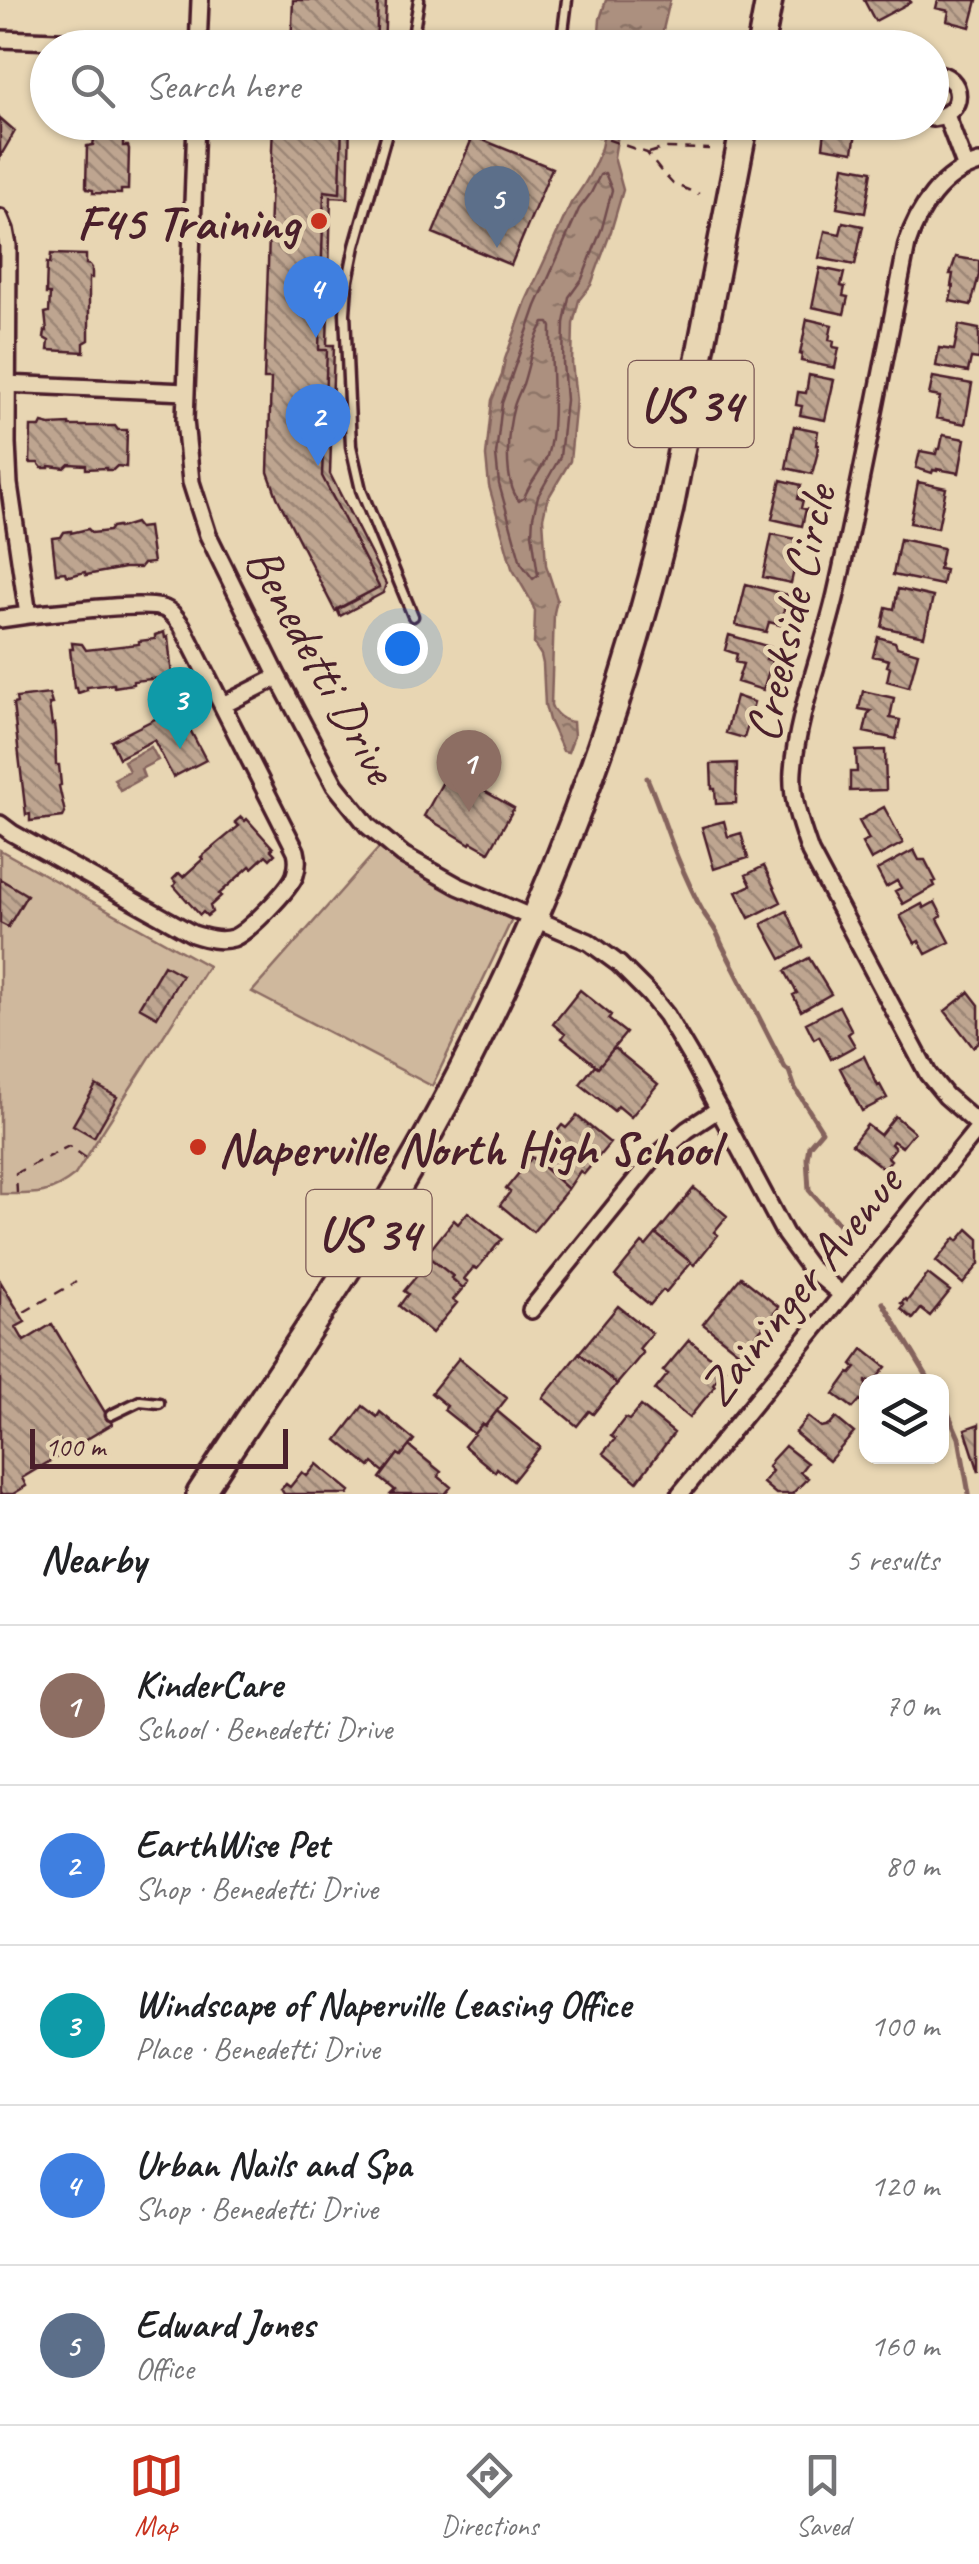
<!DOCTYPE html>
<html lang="en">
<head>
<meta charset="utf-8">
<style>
  body { margin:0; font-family:Caveat,sans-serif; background:#f6f6f6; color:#202124 }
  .controls { position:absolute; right:30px; bottom:30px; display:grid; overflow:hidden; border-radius:20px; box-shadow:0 2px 8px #0004 }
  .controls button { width:90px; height:90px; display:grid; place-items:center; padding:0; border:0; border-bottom:2px solid #e0e0e0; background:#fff; color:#202124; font:50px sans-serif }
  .scale { position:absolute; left:30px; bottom:25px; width:258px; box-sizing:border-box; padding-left:10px; border:5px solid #4a1f2b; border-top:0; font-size:28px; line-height:35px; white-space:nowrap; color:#4a1f2b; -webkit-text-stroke:8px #e8d6b3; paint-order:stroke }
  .you { position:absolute; left:402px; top:648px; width:35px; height:35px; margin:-25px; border:8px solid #fff; border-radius:50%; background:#1a73e8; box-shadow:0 0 0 15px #1a73e833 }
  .badge { display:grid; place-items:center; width:65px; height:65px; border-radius:50%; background:#c8321e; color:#fff; font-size:32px; font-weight:700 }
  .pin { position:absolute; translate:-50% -82px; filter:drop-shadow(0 2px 5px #0008) }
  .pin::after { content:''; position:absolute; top:52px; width:35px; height:30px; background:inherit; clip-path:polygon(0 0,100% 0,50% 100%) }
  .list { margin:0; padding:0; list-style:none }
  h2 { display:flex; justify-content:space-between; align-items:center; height:130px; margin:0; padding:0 40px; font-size:42px }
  h2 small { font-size:32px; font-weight:400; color:#757577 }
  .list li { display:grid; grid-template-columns:65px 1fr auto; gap:30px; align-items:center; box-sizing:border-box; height:160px; padding:0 40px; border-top:2px solid #e0e0e0 }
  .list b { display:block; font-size:38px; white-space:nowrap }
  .list p { margin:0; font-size:32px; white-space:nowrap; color:#757577 }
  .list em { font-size:32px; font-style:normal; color:#757577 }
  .icon { flex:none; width:55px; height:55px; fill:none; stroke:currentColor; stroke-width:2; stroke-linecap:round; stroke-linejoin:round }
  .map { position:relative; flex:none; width:979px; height:1494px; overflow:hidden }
  .search { position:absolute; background:#fff; box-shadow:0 2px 8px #0004; left:30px; right:30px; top:30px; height:110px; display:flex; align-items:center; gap:25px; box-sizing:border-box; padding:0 35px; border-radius:55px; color:#757577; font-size:38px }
  .sheet { height:930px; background:#fff }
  nav { display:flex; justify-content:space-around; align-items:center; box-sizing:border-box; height:140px; border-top:2px solid #e0e0e0; background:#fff; font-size:28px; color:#757577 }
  nav a { display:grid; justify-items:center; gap:5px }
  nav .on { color:#c8321e }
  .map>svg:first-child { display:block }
</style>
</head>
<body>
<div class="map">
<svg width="979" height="1494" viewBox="0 0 979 1494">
  <defs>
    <pattern id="water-ripples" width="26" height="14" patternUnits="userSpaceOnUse" patternTransform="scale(2.5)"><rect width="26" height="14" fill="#ac907f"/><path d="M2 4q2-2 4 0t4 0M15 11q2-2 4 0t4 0" fill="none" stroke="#8e7568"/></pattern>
    <pattern id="building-back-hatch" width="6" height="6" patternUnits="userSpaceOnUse" patternTransform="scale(2.5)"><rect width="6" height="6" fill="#bea590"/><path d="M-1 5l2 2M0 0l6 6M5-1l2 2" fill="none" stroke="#9c8676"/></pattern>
  </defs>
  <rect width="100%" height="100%" fill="#e8d6b3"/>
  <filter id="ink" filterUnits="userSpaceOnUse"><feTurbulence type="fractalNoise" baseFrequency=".01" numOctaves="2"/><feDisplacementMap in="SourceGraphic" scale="20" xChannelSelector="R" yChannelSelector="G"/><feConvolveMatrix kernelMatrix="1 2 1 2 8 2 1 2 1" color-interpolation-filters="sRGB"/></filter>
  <g filter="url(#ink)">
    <!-- green -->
    <path fill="#cfb89d" stroke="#8c6c64" stroke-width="2.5" d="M385,841L516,911L432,1086L252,992Z
      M0,850L208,966L75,1175C48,1197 32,1194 0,1194Z"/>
    <!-- water -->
    <path fill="url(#water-ripples)" stroke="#85635d" stroke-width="2.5" d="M606,0H670L659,47H598L600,19Z
      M603,123H632L618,134L614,157L623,190L611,231L591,285L579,300L573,324L572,363L576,400L570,461L547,500L543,518L546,565L557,599L554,613L551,705C554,714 564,721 573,722L574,736L568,752L563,751L549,720L545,705L543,664L541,655L534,644L535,611L530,599L512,568L489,486L486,456L492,400L502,375L505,359L526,301L571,203C587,183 607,149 603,123Z
      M151,747L158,760L141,769L144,777L120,790L114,779L129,771L124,761Z"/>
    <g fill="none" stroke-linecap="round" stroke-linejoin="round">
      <!-- shore -->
      <path stroke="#714c4d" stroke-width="2.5" d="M605,173L612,190L602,228L582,279L569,297L564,323L563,363L566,400L560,457L538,496L533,517L532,533L538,575L533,579L521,563L499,484L496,455L502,403L536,306L579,209L591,193L600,175Z
        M544,323H549L551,327C550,364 558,422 547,456C542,471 529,483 524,498L519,501C503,481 507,431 514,406C516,399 520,391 523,384C530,363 532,341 544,323Z"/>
      <!-- stream -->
      <path stroke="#85635d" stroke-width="5" d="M647,778C660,807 668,837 681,866C688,881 694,896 702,910C709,923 716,927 721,943L785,1068L789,1071L795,1088L822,1131L809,1146L807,1158L809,1190L844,1230
        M883,1303L930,1381
        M942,1399L959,1438L969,1494"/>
    </g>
    <!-- building -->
    <path fill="url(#building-back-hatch)" stroke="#4a1f2b" stroke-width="2.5" d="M293,0H378L376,48H291Z
      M378,0H386L384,48H376Z
      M864,0H909L911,2L875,21Z
      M938,0H977L970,27L947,21L949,11L936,8Z
      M0,118L15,131L0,157Z
      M89,122H131L128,124V140H123V146H128L129,149L128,190H121V194L93,193V190L87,189L86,187L87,146L93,145L94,140L89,139L87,136Z
      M273,122H342L340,193L324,191L319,350H327L322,476L379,587L335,611L277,497L268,472L271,379H264Z
      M342,122H350L348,198L331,197L327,345H334L330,474L386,584L383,593L340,616L337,609L379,587L322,476L327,350H319L324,191L340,193Z
      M826,122H865L863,133L856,132L853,152L823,147Z
      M473,136L552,168L511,265L433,233Z
      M844,166L872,171L865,213L837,208Z
      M843,222L863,226L855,265L819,258L825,231L840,234Z
      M51,254L86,255V264L90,265L92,268V278H89V340L84,343V352L48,350L49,341L44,338L45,331H47L45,313L49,312L50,294H46L47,263L50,264Z
      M956,257L979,261V275L971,305L950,301L953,286H951L953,274H950Z
      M820,268L844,273L841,286L845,287L843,296L848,297L844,314L812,307Z
      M807,319L832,325L829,340L834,341L833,347L839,348L835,368L801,361L802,354H800Z
      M959,325L979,329V359L971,358L968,372L936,366L939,348L954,350Z
      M809,375L834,380L825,420L800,415L802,406L796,405L798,392L806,393Z
      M933,377L972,384L965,424L936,418L940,397L929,395Z
      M42,423L50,425L69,424V426H115L118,430H127L126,467L117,466L113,470H106V468L86,469V465L69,464L65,468L49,466V468H42L38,463H30L31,427H40Z
      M794,426L818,431L816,445H818L817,455L812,474L786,468Z
      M943,435L965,439L959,473L937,469V471L933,470L932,473L916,468L920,451L936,454L937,449H940Z
      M781,480L801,485L798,499L803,500L801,508L806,509L802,526L772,519Z
      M918,482L946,488L938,528L910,523Z
      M135,523L139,528L148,527L153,563L143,564L140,568H124L86,575L85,572L70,576L66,575L65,572L56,573L52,538L61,537L64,532L71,531V533L88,529L92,533L109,531L112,527L118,526L119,528Z
      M772,534L801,540L791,583L763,577Z
      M900,539L943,548L939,569L945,570L942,585L893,575Z
      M746,584L788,595L780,625L769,622L766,632L736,625Z
      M898,589L933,597L924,636L882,627L886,607L894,609Z
      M164,632L165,638L168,637L172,676L169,677L170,682L163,683L160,678L133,681V684L114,687V684L87,687V690L78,693L77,688H74L70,649H73L72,643L82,644L86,650L139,644V641L155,639V635Z
      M729,635L770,647L766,659L772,661L763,690L737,682L743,664L735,662L737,654L725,650Z
      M878,637L895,642L897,647L918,653L909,687L887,681L890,667L887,666L889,660L873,656Z
      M863,691L894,698L890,718L900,720L896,739L864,732L868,714L871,711L859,709Z
      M49,694L52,704H49L52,725L54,724L55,732L56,765H59L61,785L59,786L65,813L63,817L30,821V814L26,815L13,704L17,703L16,698Z
      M736,696L754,702L751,713L756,714L752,726L748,725L744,738L726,733Z
      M176,712L183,726L187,724L206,760L173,777L154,740L119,758L111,741L165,714L166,717Z
      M885,750L886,790L850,791V772H857L856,751Z
      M737,763L736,803L716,804L715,789H712L711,764Z
      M449,771L514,808L489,852L471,842L470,844L424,816Z
      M884,807L903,843L871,860L862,843L869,840L859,821Z
      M241,817L245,821L247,819L273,848L271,850L275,854L270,859L266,855L252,868L250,866L219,894L221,896L210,906L212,912L207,916L203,912L200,915L174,886L176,883L173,879L179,873L183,877L203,859L201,857L239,826L235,822Z
      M724,821L728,837L741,833L748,858L714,869L702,827Z
      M914,850L919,860H925L936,881L933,882L935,886L903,904L895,891L901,888L897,881L886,887L877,870Z
      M764,866L781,902L749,918L736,892L751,885L746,875Z
      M0,879L27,895L8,927L0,923Z
      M935,902L942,916L938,919L950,942L926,954L919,941L915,943L900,916L922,904L924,908Z
      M787,911L803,947L781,959L762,924Z
      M809,958L831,994L801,1011L793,995L797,993L785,971Z
      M164,965L182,975L157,1017L139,1007Z
      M580,990L611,1015L608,1019L626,1033L598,1067L562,1038L565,1034L553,1024Z
      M969,992L979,1005V1042L973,1047L945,1011Z
      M839,1006L852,1031L848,1034L855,1046L831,1059L819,1036L814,1039L806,1023Z
      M614,1048L658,1084L631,1117L618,1106L614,1111L580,1084L595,1065L598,1067Z
      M864,1056L878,1086L880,1085L887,1098L862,1111L840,1068Z
      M96,1085L117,1097L94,1137L73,1125Z
      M577,1116L610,1143L584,1174L580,1171L568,1189L535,1159L562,1125L566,1128Z
      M895,1116L914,1132L902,1147L893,1141L891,1144L895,1148L888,1157L891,1160L884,1169L852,1144L867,1125L880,1135Z
      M532,1157L568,1189L533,1232L500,1205L510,1192L506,1189Z
      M694,1188L727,1216L714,1232L718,1235L694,1265L656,1234Z
      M468,1212L502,1239L477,1269L474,1267L464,1279L468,1282L463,1288L451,1278L453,1276L426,1255L454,1220L458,1224Z
      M968,1229L979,1239V1264L963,1284L936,1261L955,1238L958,1241Z
      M656,1234L691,1262L666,1292L663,1290L650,1305L615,1276L642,1243L646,1246Z
      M431,1259L453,1276L451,1278L463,1288L453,1300L457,1303L432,1333L399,1306L408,1294L404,1291Z
      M928,1274L950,1291L930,1316L921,1309L913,1319L901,1309L904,1305L901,1303L905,1299L907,1301Z
      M741,1277L779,1307L741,1354L703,1324Z
      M0,1281L25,1322L16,1327L24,1341L52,1324L112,1424L22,1478L26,1486L13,1494H0Z
      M618,1306L652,1333L639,1349L643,1353L617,1384L579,1353Z
      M689,1340L725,1369L713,1384L715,1386L689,1418L655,1390L668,1374L663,1371Z
      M863,1349L886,1367L874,1381H866V1405L860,1400L853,1408L834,1394L849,1373L851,1374L856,1368L852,1364Z
      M579,1353L617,1384L593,1414L589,1411L577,1426L543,1398Z
      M459,1358L507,1398L485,1426L482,1424L474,1434L444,1410L447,1406L431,1393Z
      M363,1406L377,1417L380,1412L414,1440L401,1456L398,1454L384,1472L373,1463L370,1467L337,1440Z
      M641,1406L674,1433L637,1482L603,1453L615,1439L611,1436L625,1418L629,1420Z
      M497,1411L540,1447L513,1481L497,1468L495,1472L464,1446L482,1424L485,1426Z
      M808,1417L821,1427L830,1425L836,1418L854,1433L829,1461L795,1433Z
      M979,1424V1472L965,1429Z
      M409,1446L441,1472L438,1476L451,1487L445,1494H391L395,1490L380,1478L398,1454L401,1456Z
      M785,1446L807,1463L800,1472L808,1478L792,1494H776L763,1483L772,1471L768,1467L772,1460Z
      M317,1464L350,1491L348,1494H284L281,1489L286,1484L290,1487L302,1472L307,1476Z"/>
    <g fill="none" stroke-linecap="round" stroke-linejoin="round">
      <!-- service casing -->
      <g stroke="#4a1f2b" stroke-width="15">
        <path id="service" d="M411,48L419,0
          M561,48L567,0
          M390,122L355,246L347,285L345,313L351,446L361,490L413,616
          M111,1415L140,1401L159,1403"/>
      </g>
      <!-- minor casing -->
      <g stroke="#4a1f2b" stroke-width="22">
        <path id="minor" d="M0,39L199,46
          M198,48L200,0
          M932,73C966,75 966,115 932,118
          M946,115L966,168
          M196,122L185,420L191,482L208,535L278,677L335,785L368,826L403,855L458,886L589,942L619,964L650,995L666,1015L692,1059L785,1234L809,1267L842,1295
          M979,163C942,174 918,209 907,244C884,361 862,478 836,594C823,651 797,714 793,771C791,799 801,826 810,852L928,1074L946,1096L979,1125
          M0,218L5,230L8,246L7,443L9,484L28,615L0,619
          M5,384L186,392
          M223,705L278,677
          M0,824L12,833L193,934C206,938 219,942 233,938C247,933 290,889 295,875C298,866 298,859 296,851L182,626C177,619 172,612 165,609C147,600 53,613 28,615
          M531,1310L652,1160L687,1130L719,1109
          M680,1494L979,1127"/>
      </g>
      <!-- primary casing -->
      <g stroke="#4a1f2b" stroke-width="32">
        <path id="primary" d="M760,48L769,0
          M200,1494C277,1375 359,1259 428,1135C537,937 618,728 670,508L745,122"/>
      </g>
      <!-- path -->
      <path stroke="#4a1f2b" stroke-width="2.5" stroke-dasharray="10 8" stroke-linecap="butt" d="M557,122L647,153L660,170L673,184L699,194
        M649,153L665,148L709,149
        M17,1193L16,1173L69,1146L86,1158
        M24,1312L76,1282"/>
      <!-- service -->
      <use href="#service" stroke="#e8d6b3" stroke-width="8"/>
      <!-- minor -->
      <use href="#minor" stroke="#e8d6b3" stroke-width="15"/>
      <!-- primary -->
      <use href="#primary" stroke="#e8d6b3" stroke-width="25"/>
    </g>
  </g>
  <!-- markers -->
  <g fill="#c8321e" stroke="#e8d6b3" stroke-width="4">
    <circle cx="319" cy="221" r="10"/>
    <circle cx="198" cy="1147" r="10"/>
  </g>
  <g text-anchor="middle" stroke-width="9" stroke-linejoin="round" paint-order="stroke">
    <!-- shield labels -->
    <g fill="#e8d6b3" stroke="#795654" stroke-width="2.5">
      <rect x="628.5" y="361" width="125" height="86" rx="8"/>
      <rect x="306.5" y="1190" width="125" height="86" rx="8"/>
    </g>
    <g font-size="48" font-weight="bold" fill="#4a1f2b">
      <text x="691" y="421">US 34</text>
      <text x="369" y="1250">US 34</text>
    </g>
    <!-- poi labels -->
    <g font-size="50" font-weight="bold" fill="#4a1f2b" stroke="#e8d6b3" text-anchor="end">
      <text x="299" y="239">F45 Training</text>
      <text x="218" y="1165" text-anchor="start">Naperville North High School</text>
    </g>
    <!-- street labels -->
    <g font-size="50" fill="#4a1f2b" stroke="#e8d6b3">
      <text transform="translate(789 613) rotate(-77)" y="18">Creekside Circle</text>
      <text transform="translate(323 664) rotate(61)" y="18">Benedetti Drive</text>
      <text transform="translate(799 1285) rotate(-51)" y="18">Zaininger Avenue</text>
    </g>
  </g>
</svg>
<div class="controls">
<button><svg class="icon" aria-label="layers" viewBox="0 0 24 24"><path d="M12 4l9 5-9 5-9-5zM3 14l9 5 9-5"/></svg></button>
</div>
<div class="scale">100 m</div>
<div class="you"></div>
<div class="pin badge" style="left:469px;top:812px;background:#8d6e63">1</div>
<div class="pin badge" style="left:318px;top:466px;background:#3f7fe0">2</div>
<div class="pin badge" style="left:180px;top:749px;background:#0f9aa8">3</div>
<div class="pin badge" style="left:316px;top:338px;background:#3f7fe0">4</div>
<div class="pin badge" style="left:497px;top:248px;background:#5c6f8a">5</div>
<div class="search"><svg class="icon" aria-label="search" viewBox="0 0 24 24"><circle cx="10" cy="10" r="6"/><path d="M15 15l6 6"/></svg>Search here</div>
</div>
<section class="sheet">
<h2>Nearby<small>5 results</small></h2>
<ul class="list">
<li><span class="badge" style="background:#8d6e63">1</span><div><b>KinderCare</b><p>School · Benedetti Drive</p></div><em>70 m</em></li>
<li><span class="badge" style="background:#3f7fe0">2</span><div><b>EarthWise Pet</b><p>Shop · Benedetti Drive</p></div><em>80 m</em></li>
<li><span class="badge" style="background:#0f9aa8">3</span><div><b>Windscape of Naperville Leasing Office</b><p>Place · Benedetti Drive</p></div><em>100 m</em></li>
<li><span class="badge" style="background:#3f7fe0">4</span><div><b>Urban Nails and Spa</b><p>Shop · Benedetti Drive</p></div><em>120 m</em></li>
<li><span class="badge" style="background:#5c6f8a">5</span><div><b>Edward Jones</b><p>Office</p></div><em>160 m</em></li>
</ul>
</section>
<nav>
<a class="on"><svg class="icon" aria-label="map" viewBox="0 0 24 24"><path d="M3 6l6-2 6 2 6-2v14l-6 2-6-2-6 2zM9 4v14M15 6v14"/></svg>Map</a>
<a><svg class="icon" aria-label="directions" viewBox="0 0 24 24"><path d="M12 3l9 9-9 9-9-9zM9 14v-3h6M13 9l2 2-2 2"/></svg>Directions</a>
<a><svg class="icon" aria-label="saved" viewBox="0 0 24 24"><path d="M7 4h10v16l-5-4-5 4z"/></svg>Saved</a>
</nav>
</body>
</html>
